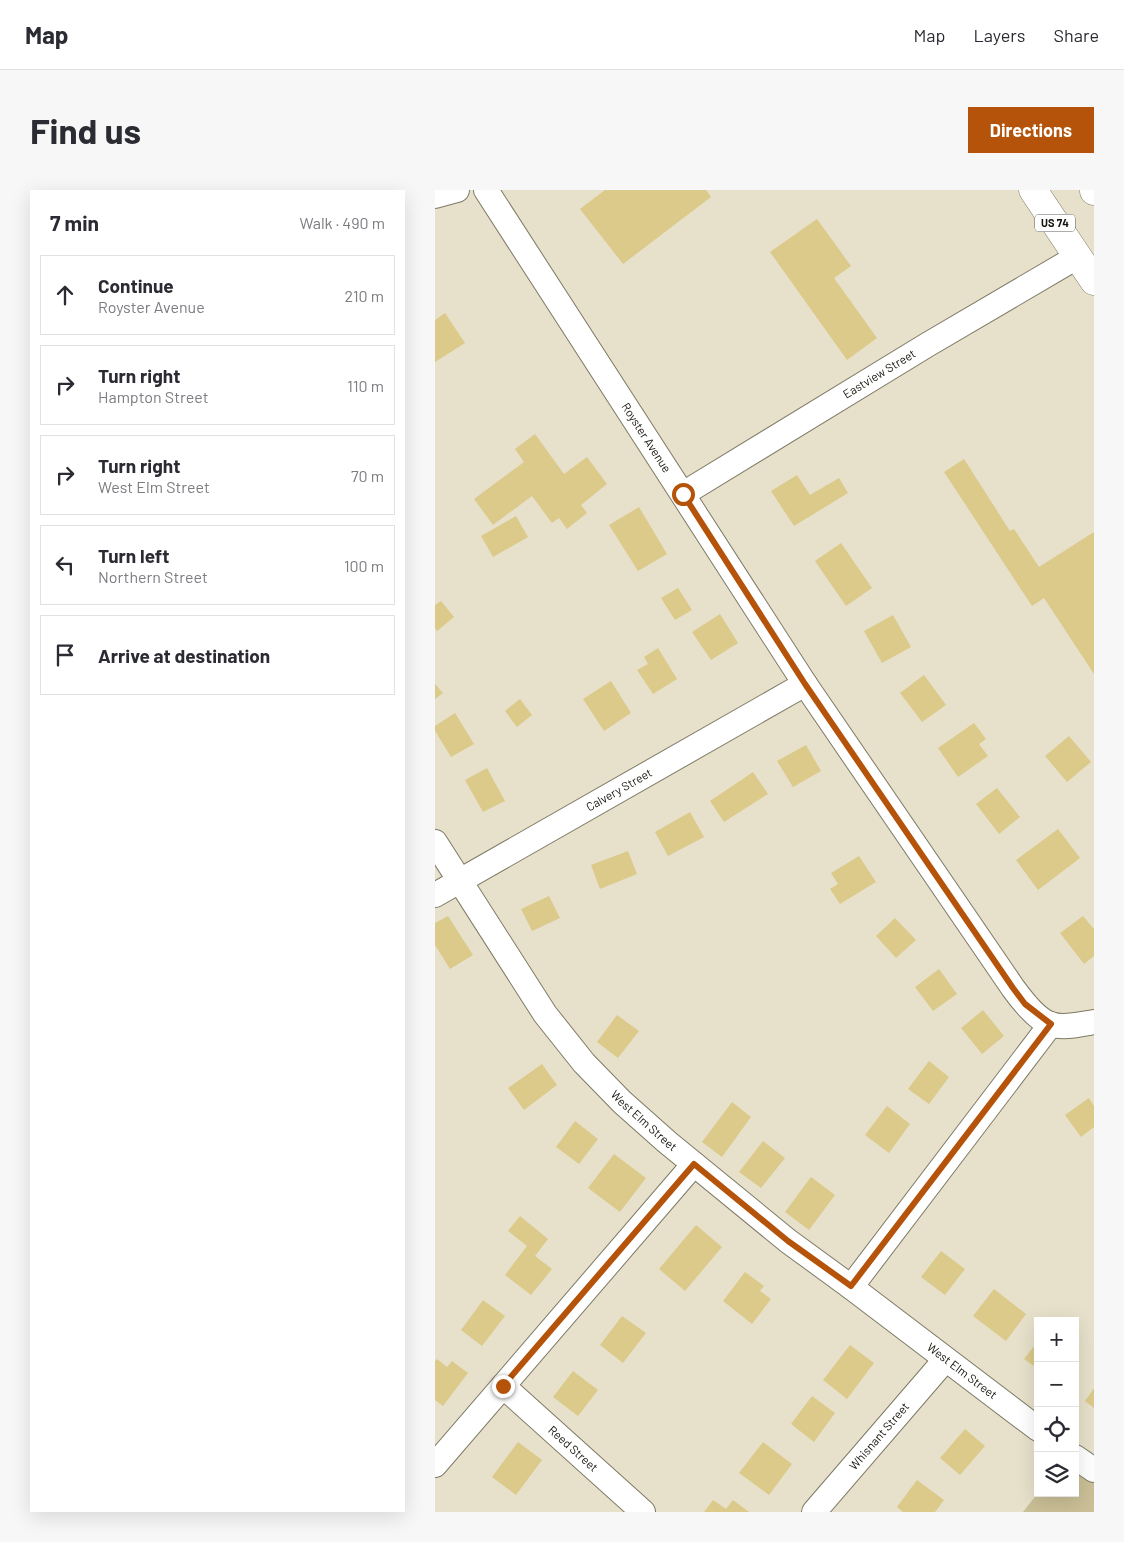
<!DOCTYPE html>
<html lang="en">
<head>
<meta charset="utf-8">
<style>
  body { margin:0; font-family:Barlow,sans-serif; background:#f7f7f7; color:#2b2b33 }
  .controls { position:absolute; right:15px; bottom:15px; display:grid; overflow:hidden; border-radius:0px; box-shadow:0 5px 20px #0002 }
  .controls button { width:45px; height:45px; display:grid; place-items:center; padding:0; border:0; border-bottom:1px solid #e1e1e2; background:#fff; color:#2b2b33; font:25px sans-serif }
  .stop { position:absolute; width:15px; height:15px; margin:-11px; border:4px solid #b45309; border-radius:50%; background:#fff }
  .stop.end { background:#b45309; border-color:#fff; box-shadow:0 1px 5px #0008 }
  .list { margin:0; padding:0; list-style:none }
  h2 { display:flex; justify-content:space-between; align-items:center; height:65px; margin:0; padding:0 20px; font-size:21px }
  h2 small { font-size:16px; font-weight:400; color:#7c7c81 }
  .list li { display:grid; grid-template-columns:32px 1fr auto; gap:15px; align-items:center; box-sizing:border-box; height:80px; margin:0 10px 10px; padding:0 10px; border:1px solid #e1e1e2; border-radius:0px }
  .list b { display:block; font-size:19px; white-space:nowrap }
  .list p { margin:0; font-size:16px; white-space:nowrap; color:#7c7c81 }
  .list em { font-size:16px; font-style:normal; color:#7c7c81 }
  .icon { flex:none; width:28px; height:28px; fill:none; stroke:currentColor; stroke-width:2; stroke-linecap:round; stroke-linejoin:round }
  .map { position:relative; flex:none; width:659px; height:1322px; overflow:hidden; border-radius:0px }
  header { display:flex; align-items:center; gap:30px; box-sizing:border-box; height:70px; padding:0 25px; background:#fff; border-bottom:1px solid #e1e1e2 }
  header strong { font-size:24px }
  nav { display:flex; gap:28px; margin-inline-start:auto; font-size:18px }
  .intro { display:flex; align-items:center; justify-content:space-between; box-sizing:border-box; height:120px; padding:0 30px }
  h1 { margin:0; font-size:35px }
  .button { padding:12px 22px; border-radius:0px; background:#b45309; color:#fff; font-size:18px; font-weight:700 }
  main { display:flex; gap:30px; padding:0 30px }
  aside { flex:1; background:#fff; border-radius:0px; box-shadow:0 5px 20px #0002 }
  .map>svg:first-child { display:block }
</style>
</head>
<body>
<header>
<strong>Map</strong>
<nav><a>Map</a><a>Layers</a><a>Share</a></nav>
</header>
<div class="intro"><h1>Find us</h1><a class="button">Directions</a></div>
<main>
<aside>
<h2>7 min<small>Walk · 490 m</small></h2>
<ul class="list">
<li><svg class="icon" aria-label="ahead" viewBox="0 0 24 24"><path d="M12 20V5M6 11l6-6 6 6"/></svg><div><b>Continue</b><p>Royster Avenue</p></div><em>210 m</em></li>
<li><svg class="icon" aria-label="right" viewBox="0 0 24 24"><path d="M7 20v-9h11M14 6l5 5-5 5"/></svg><div><b>Turn right</b><p>Hampton Street</p></div><em>110 m</em></li>
<li><svg class="icon" aria-label="right" viewBox="0 0 24 24"><path d="M7 20v-9h11M14 6l5 5-5 5"/></svg><div><b>Turn right</b><p>West Elm Street</p></div><em>70 m</em></li>
<li><svg class="icon" aria-label="left" viewBox="0 0 24 24"><path d="M17 20v-9H6M10 6l-5 5 5 5"/></svg><div><b>Turn left</b><p>Northern Street</p></div><em>100 m</em></li>
<li><svg class="icon" aria-label="arrive" viewBox="0 0 24 24"><path d="M6 21V4h12l-3 4 3 4H6"/></svg><div><b>Arrive at destination</b></div></li>
</ul>
</aside>
<div class="map">
<svg width="659" height="1322" viewBox="0 0 659 1322">
  <rect width="100%" height="100%" fill="#e7e1cb"/>
  <!-- green -->
  <path fill="#cabf96" d="M640,1267L659,1280V1322H588L603,1303H640Z"/>
  <!-- building -->
  <path fill="#dbca8a" d="M170,0H271L276,7L188,74L145,19Z
    M382,29L416,76L399,88L442,148L412,170L335,62Z
    M10,123L30,153L0,172V130Z
    M100,244L129,284L152,267L172,294L146,315L152,323L132,339L124,328L117,333L97,306L58,335L39,309L89,272L80,259Z
    M529,269L575,341L579,339L604,377L659,342V484L609,408L597,416L509,282Z
    M362,285L375,305L404,288L413,303L359,336L336,301Z
    M204,317L232,364L203,381L174,335Z
    M81,326L93,347L58,367L46,346Z
    M406,353L437,398L411,416L380,371Z
    M243,398L257,420L240,430L226,408Z
    M6,411L19,427L2,441L0,438V415Z
    M285,424L303,453L276,470L257,442Z
    M458,425L476,457L447,473L429,441Z
    M223,458L242,489L218,504L202,480L213,474L209,467Z
    M489,485L511,515L487,532L465,503Z
    M176,491L196,523L169,541L148,509Z
    M0,494L8,503L0,509Z
    M85,509L97,525L82,537L70,521Z
    M20,523L39,554L16,567L0,541V536Z
    M539,533L551,549L544,554L553,566L523,587L503,558Z
    M634,546L656,572L632,592L610,566Z
    M371,555L386,581L358,597L342,571Z
    M52,578L70,611L48,622L30,590Z
    M318,582L333,604L289,632L275,611Z
    M562,598L585,627L564,644L541,614Z
    M255,622L269,647L233,666L220,642Z
    M623,639L645,668L603,700L581,670Z
    M193,661L202,684L165,699L156,675Z
    M424,666L441,692L405,714L395,699L403,694L396,683Z
    M114,706L125,728L97,741L86,719Z
    M13,726L38,765L15,779L0,755V733Z
    M648,726L659,739V766L649,774L625,743Z
    M460,728L481,750L461,768L441,746Z
    M504,779L522,804L498,821L480,797Z
    M548,820L569,846L547,864L526,838Z
    M182,825L204,841L183,868L162,852Z
    M494,871L514,887L494,914L473,899Z
    M107,874L122,895L89,920L73,898Z
    M654,908L659,916V937L646,947L630,925Z
    M297,912L316,927L287,967L267,952Z
    M452,916L475,934L454,963L430,945Z
    M140,931L163,949L144,974L121,957Z
    M328,951L350,968L326,998L304,982Z
    M179,964L211,988L185,1022L153,998Z
    M376,987L400,1005L374,1040L350,1022Z
    M85,1026L113,1049L100,1066L117,1079L96,1105L70,1085L92,1056L73,1041Z
    M261,1035L287,1057L250,1101L224,1079Z
    M506,1061L530,1079L510,1105L486,1087Z
    M310,1082L329,1096L325,1101L336,1109L317,1134L288,1111Z
    M559,1099L591,1124L571,1151L538,1126Z
    M48,1110L70,1126L47,1156L26,1140Z
    M187,1126L211,1143L188,1173L165,1155Z
    M603,1151V1179L589,1169Z
    M415,1155L439,1173L412,1209L388,1190Z
    M2,1169L12,1177L17,1171L33,1183L8,1216L0,1210V1171Z
    M138,1181L163,1200L143,1226L118,1207Z
    M659,1198V1218L650,1211Z
    M377,1206L400,1223L379,1252L356,1234Z
    M530,1239L550,1256L525,1285L505,1268Z
    M83,1252L107,1270L81,1305L57,1287Z
    M328,1252L357,1274L334,1305L304,1283Z
    M482,1290L509,1310L500,1322H468L462,1317Z
    M278,1310L291,1319L298,1310L314,1322H269Z"/>
  <g fill="none" stroke-linecap="round" stroke-linejoin="round">
    <!-- minor casing -->
    <g stroke="#7e7965" stroke-width="26">
      <g id="minor">
        <path id="s1" d="M51,0L370,494L578,798C586,809 601,829 615,834C628,839 646,834 659,832"/>
        <path d="M0,6L22,0"/>
        <path id="s2" d="M248,304L492,155L642,67"/>
        <path id="s3" d="M0,652L110,824L149,873L187,912L232,952L353,1051L416,1097L603,1239"/>
        <path id="s4" d="M0,705L370,494"/>
        <path d="M416,1097L616,834"/>
        <path id="s5" d="M68,1196L208,1322"/>
        <path d="M640,1267L659,1280"/>
        <path d="M0,1275L259,974"/>
        <path id="s6" d="M379,1322L510,1170"/>
      </g>
    </g>
    <!-- highway casing -->
    <g stroke="#7e7965" stroke-width="29">
      <path id="highway" d="M598,0L659,91
        M659,0V1"/>
    </g>
    <!-- minor -->
    <use href="#minor" stroke="#fff" stroke-width="24"/>
    <!-- highway -->
    <use href="#highway" stroke="#fff" stroke-width="28"/>
  </g>
  <g fill="none" stroke-linecap="round" stroke-linejoin="round">
    <!-- route -->
    <path stroke="#b45309" stroke-width="6" d="M68,1196L259,974L353,1051L416,1096L616,834L590,814L578,798L370,494L248,304"/>
  </g>
  <g text-anchor="middle" stroke-width="4.5" stroke-linejoin="round" paint-order="stroke">
    <!-- shield labels -->
    <rect fill="#fff" stroke="#5c5a56" stroke-width="1" x="600" y="24.5" width="40" height="17" rx="4"/>
    <g font-size="11" font-weight="bold" fill="#16140d">
      <text x="620" y="37">US 74</text>
    </g>
    <!-- street labels -->
    <g font-size="12" fill="#16140d" stroke="#fff">
      <text dy="4" stroke="none"><textPath href="#s2" startOffset="230">Eastview Street</textPath></text>
      <text dy="4" stroke="none"><textPath href="#s1" startOffset="295">Royster Avenue</textPath></text>
      <text dy="4" stroke="none"><textPath href="#s4" startOffset="212">Calvery Street</textPath></text>
      <text dy="4" stroke="none"><textPath href="#s3" startOffset="350">West Elm Street</textPath></text>
      <text dy="4" stroke="none"><textPath href="#s3" startOffset="755">West Elm Street</textPath></text>
      <text dy="4" stroke="none"><textPath href="#s6" startOffset="100">Whisnant Street</textPath></text>
      <text dy="4" stroke="none"><textPath href="#s5" startOffset="94">Reed Street</textPath></text>
    </g>
  </g>
</svg>
<div class="controls">
<button>+</button>
<button>−</button>
<button><svg class="icon" aria-label="locate" viewBox="0 0 24 24"><circle cx="12" cy="12" r="6"/><path d="M12 2v4M12 18v4M2 12h4M18 12h4"/></svg></button>
<button><svg class="icon" aria-label="layers" viewBox="0 0 24 24"><path d="M12 4l9 5-9 5-9-5zM3 14l9 5 9-5"/></svg></button>
</div>
<div class="stop" style="left:248px;top:304px"></div>
<div class="stop end" style="left:68px;top:1196px"></div>
</div>
</main>
</body>
</html>
